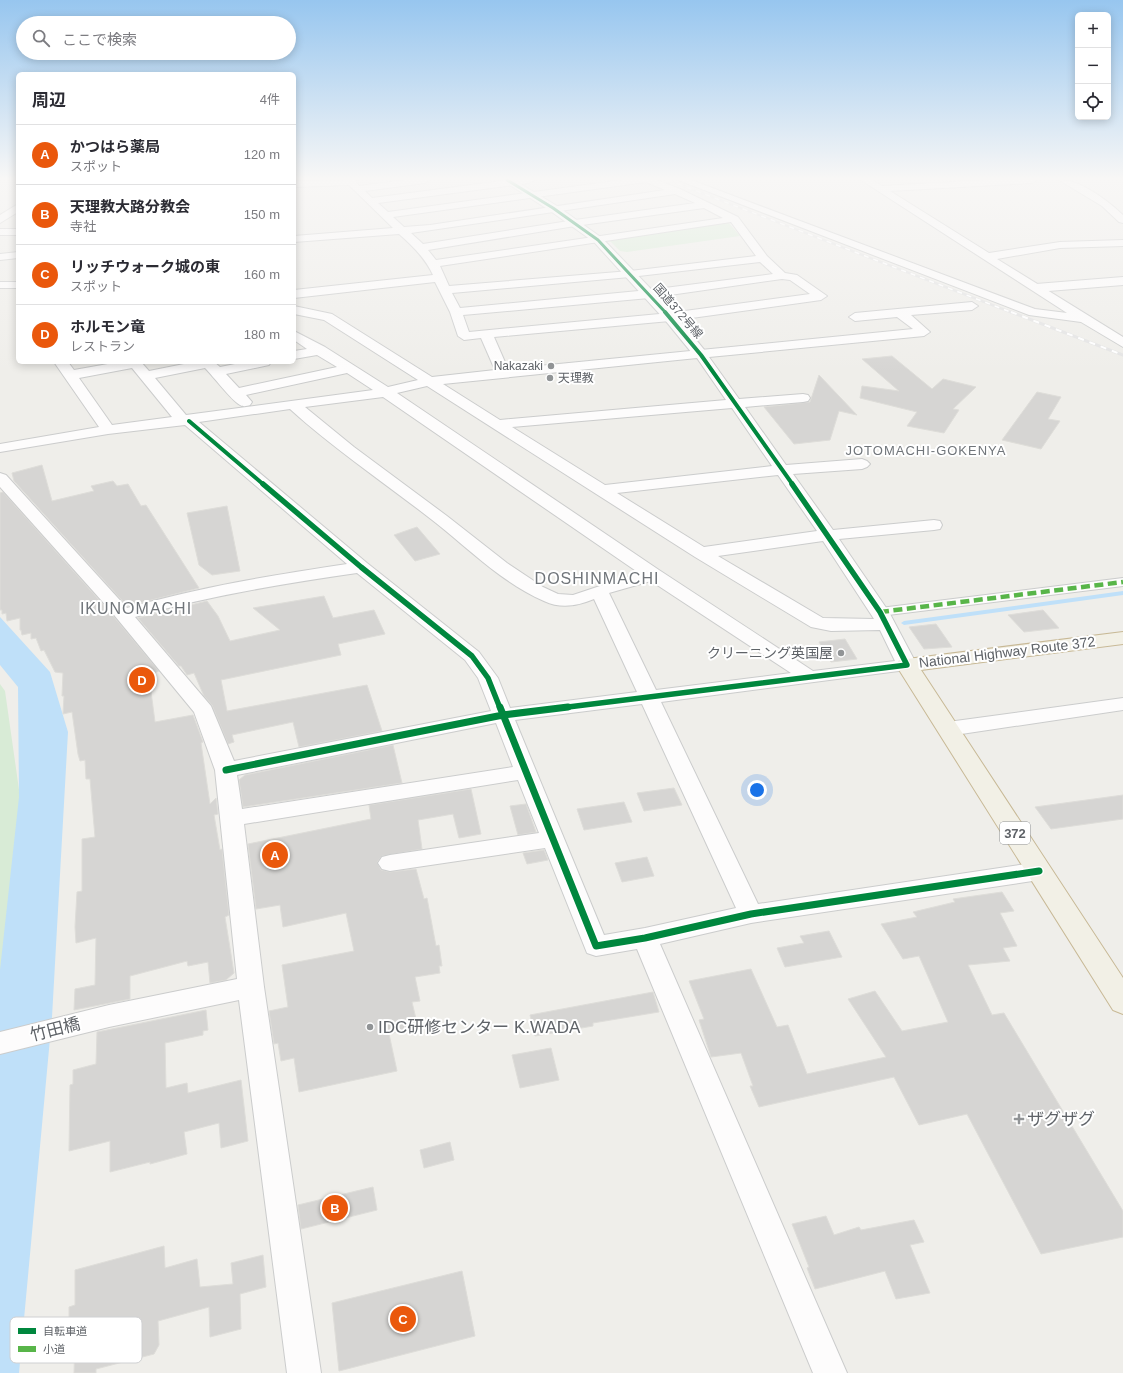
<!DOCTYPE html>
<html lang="ja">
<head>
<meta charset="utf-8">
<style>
  body { margin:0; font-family:Arial,"Noto Sans JP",sans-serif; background:#f2f2f3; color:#2b2b33 }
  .controls { position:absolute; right:12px; top:12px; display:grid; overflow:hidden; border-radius:6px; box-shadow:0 2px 10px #0003 }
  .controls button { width:36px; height:36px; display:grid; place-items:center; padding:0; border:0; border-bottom:1px solid #e1e1e2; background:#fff; color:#2b2b33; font:20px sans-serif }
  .you { position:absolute; left:757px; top:790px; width:14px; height:14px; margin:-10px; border:3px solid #fff; border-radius:50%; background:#1a73e8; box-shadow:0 0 0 6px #1a73e833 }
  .badge { display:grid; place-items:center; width:26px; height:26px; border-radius:50%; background:#ea580c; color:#fff; font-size:13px; font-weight:700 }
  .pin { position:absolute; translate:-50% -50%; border:2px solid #fff; box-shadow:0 1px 4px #0006 }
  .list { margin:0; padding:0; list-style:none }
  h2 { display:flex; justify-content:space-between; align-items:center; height:52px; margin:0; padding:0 16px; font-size:17px }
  h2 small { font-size:13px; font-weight:400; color:#7c7c81 }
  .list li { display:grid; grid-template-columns:26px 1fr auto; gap:12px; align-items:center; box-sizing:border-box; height:60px; padding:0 16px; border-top:1px solid #e1e1e2 }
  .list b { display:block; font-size:15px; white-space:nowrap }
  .list p { margin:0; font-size:13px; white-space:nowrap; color:#7c7c81 }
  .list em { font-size:13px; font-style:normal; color:#7c7c81 }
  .icon { flex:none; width:22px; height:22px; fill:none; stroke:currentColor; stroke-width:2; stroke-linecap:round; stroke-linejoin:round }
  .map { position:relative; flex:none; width:1123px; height:1373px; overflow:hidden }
  .search { position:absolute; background:#fff; box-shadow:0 2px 10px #0003; left:16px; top:16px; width:280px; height:44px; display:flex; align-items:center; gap:10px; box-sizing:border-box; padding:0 14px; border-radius:22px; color:#7c7c81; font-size:15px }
  .panel { position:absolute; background:#fff; box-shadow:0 2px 10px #0003; left:16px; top:72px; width:280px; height:292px; border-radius:6px }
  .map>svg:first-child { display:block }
</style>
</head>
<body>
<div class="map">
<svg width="1123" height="1373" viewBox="0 0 1123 1373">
  <rect width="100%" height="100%" fill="#efeeea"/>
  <!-- green -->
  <path fill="#d8ebd6" d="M728,222L740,236L627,252L620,251L610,241L614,239Z
    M0,684L5,691L30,867L0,1020Z"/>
  <!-- water -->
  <path fill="#bfe0f9" d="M0,617L50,672L68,732L52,1017L19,1373H0V970L19,797L18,687L0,665Z"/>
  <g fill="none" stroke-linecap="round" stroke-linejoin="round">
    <!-- stream -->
    <path fill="#bfe0f9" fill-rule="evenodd" d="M1123,591V595L904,625L901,623L904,621Z"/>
  </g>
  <!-- building -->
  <path fill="#d6d5d3" stroke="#deddd9" d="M892,356L932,389L943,379L976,387L953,409L959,410L944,433L907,426L917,412L860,398L862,386L899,391L862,359Z
    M819,375L857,415L839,411L830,440L794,444L764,407L810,402Z
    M1037,392L1061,397L1048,419L1060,421L1041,449L1002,440Z
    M42,465L52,501L94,491L91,486L113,481L117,486L128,484L141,506L146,505L199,588L127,606L14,481L12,473Z
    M3,492L109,611L159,671L154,673V684H150L155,722L193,715L203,742L201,743L210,804L216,798L218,814L214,815L220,850L222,849L229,915L225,917L234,973L226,980L210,983L208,962L188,966L187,961L130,976V999L74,1010L75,989L95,985L96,938L76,943L75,927L77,892L82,891V839L95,837L90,779H86L85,760L80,761L78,754L72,712L63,714L64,696H62L63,673L55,672L44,650L41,651L36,638L31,639V633L22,635L21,630H20V618L7,621L6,613L2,614V610H0V493Z
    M227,506L240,571L212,575L199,565L187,513Z
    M417,527L440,554L415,561L394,535Z
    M324,596L333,618L374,610L385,634L338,644L341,655L221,680L227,711L367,685L382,731L299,747L293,722L232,735L234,742L228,744L212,705L204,696L194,673L187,675L181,666H179L138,618L207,601L218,616L230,641L280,630L253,608Z
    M1043,610L1059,628L1024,632L1008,615Z
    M936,624L952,647L924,649L909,627Z
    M845,639L857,659L831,662L819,642Z
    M393,745L402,783L243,807L239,780L245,775Z
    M674,788L682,805L644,811L637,793Z
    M471,789L481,834L459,838L453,814L418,820L422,849L382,856L377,862L381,870L390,872L416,869L424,899L427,898L436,946L439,945L442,966H439L440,973L415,977L420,1001L412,1002L418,1027L389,1034L397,1071L299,1092L294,1058L281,1061L278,1043L274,1044L269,1011L288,1007L282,965L354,951L346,913L283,927L280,905L256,909L248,844L371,819L369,805Z
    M1123,795V819L1051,829L1035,807Z
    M624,802L632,822L584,830L577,809Z
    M526,804L536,832L518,835L510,806Z
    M544,850L548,860L527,864L523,853Z
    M647,857L654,876L622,882L615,863Z
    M1002,892L1014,911L1000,913L1017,946L1003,948L1010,961L968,965L992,1015L1004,1013L1123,1211V1237L1041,1254L967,1114L919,1125L894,1077L759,1107L750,1086H753L741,1053L711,1057L699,1020L704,1019L689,981L751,969L777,1027L788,1025L807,1074L886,1057L848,999L875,991L902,1031L948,1022L919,956L903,959L881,924L917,917L913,912L955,902L953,899Z
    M829,931L842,957L785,967L777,948L804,943L800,936Z
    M653,992L659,1012L593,1023V1026L535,1036L530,1015Z
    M206,1010L208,1030L203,1031V1035L165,1043L166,1088L187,1083L188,1093L241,1080L248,1141L221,1148L219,1123L184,1132L187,1154L150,1164V1162L110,1172V1141L69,1151L70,1085L73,1084V1070L96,1064L97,1032Z
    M551,1048L559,1080L520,1088L512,1055Z
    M450,1142L454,1160L424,1168L420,1150Z
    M373,1187L377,1210L301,1229L298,1205Z
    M826,1216L834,1235L859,1227L861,1230L914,1220L924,1242L910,1245L930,1293L896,1299L885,1271L815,1289L807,1268L809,1267L792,1224Z
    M164,1246L165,1268L197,1259L200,1287L233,1284L231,1263L263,1255L266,1287L240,1294L241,1329L210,1337L209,1307L158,1321L159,1345L154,1354L96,1369V1373H74L75,1336L69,1338V1307L75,1305V1270Z
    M462,1271L475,1336L339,1371L332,1303Z"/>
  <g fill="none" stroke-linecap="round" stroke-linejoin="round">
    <!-- pedestrian casing -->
    <g stroke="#cbcccc" stroke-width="2">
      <path id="pedestrian" d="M1123,578V586L880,616L875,615L873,612L875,609L880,608Z"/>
    </g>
    <!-- minor casing -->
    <g stroke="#cbcccc" stroke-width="2">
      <path id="minor" d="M355,180L359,186L405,180H430L425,183L365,191L372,198L509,180H534L529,183L378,203L388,212L622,180H657L680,189L738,217L767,256L785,273L797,275L827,296L821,300L670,321L494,337L508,369L913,329L897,317L855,321L849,317L855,313L972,302L978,306L972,310L911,315L930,332L924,336L709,357L739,399L803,394L808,395L810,398L808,401L803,402L745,407L786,465L862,459L867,461L870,464L867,467L862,469L793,474L833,530L934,520L940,521L942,525L940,529L934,530L839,539L889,612L917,665L914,669L661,702L758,904L1039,862L1047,865L1051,871L1047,877L1039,880L751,923L660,944L847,1373H813L637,949L596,956L587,953L545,848L390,871L382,869L378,863L382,857L390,855L539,833L518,780L244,824L264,987L321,1373H287L239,1000L109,1027L0,1054V1032L109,1005L237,979L215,770L194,712L110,610L0,487V473L6,475L127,608C200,587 273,575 347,564L185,425L108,434L0,452V444L99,427L54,362H68L74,370L119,362H141L149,371L194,362H214L220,367L245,362H271L269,365L226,374L239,388L337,367L317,355L294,359V351L307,349L294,340V331L325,347L388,387L418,380L324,320L294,314V306L332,314L432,377L495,370L481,338L464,340L458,336L450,312L435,282L294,298V290L433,275C425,258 413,246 399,234L294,242V236L393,228L349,185L294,187V181ZM646,182L665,190L430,225L404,227L393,217ZM675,194L695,203L575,220L423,244L411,233ZM704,208L723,218L436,260L428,250L575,226ZM731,222L756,256L630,271L449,286L440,266ZM760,262L773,274L649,290L460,308L452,293L630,277ZM782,279L790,280L810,294L670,313L469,332L463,315L649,298ZM697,358L726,400L500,420L443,384ZM132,368L172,417L112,425L79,378ZM205,368C214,377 231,400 240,405C243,407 247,406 250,405L252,402L246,395L347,373L373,390L186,415L155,378ZM427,386L695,557L811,627L831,631L880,630L895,661L813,671L659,570L397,393ZM383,397L639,573L573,595L558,594L543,587L507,563L447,516L354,447L305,407ZM732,408L772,466L605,485L512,427ZM290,409C336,451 388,485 436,523C470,550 504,584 544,601C561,609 577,606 594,599L637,692L510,708L498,678L479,652L367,563L199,422ZM778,475L817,531L704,547L617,493ZM823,541L874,619L823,618L718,556ZM357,573L465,660L478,678L491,711L234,761L211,706L135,617C208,596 282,584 357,573ZM651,581L791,673L656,690L609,593ZM642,704L736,908L645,928L604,935L515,720ZM496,723L513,767L242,809L237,775Z
        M678,180H691L1035,309L1067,313L861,180H872L882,186L987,180H1037L1032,183L890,191L989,253L1060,242L1123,240V246L1060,248L997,259L1123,337V347L1081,322L1029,315Z
        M1059,180C1080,179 1108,201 1123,215V223L1119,222L1102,206Z
        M18,204V212L0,223V215Z
        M0,229H18V235H0Z
        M18,252V258L0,260V254Z
        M0,282H18V288H0Z
        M1123,698V710L948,736L941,734L938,729L941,724L948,722Z"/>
    </g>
    <!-- tertiary casing -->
    <g stroke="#cbcccc" stroke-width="2">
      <path id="tertiary" d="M502,180H514L557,206L602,238L675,314L706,352L708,355L706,358H696L665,320L594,242L549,210Z
        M1123,277V285L1036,292L1030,288L1036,284Z"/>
    </g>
    <!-- trunk casing -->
    <g stroke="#c8b996" stroke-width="2">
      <path id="trunk" d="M1123,632V644L921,670L1123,978V1014L1113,1010L896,665L899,660Z"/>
    </g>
    <!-- pedestrian -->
    <use href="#pedestrian" fill="#fdfcfc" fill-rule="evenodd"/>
    <!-- minor -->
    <use href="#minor" fill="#fdfcfc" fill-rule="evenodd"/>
    <!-- tertiary -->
    <use href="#tertiary" fill="#fdfcfc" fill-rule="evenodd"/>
    <!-- trunk -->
    <use href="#trunk" fill="#f2f0e6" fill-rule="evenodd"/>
    <!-- rail-far1 casing -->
    <g stroke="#e4e4e4" stroke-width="2.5">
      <path id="rail-far1" d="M668,180L1013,313"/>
    </g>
    <!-- rail casing -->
    <g stroke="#e4e4e4" stroke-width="3">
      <path id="rail" d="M1011,312L1123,355"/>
    </g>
    <!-- rail-far1 -->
    <use href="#rail-far1" stroke="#fff" stroke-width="1.5" stroke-dasharray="5" stroke-linecap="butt"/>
    <!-- rail -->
    <use href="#rail" stroke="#fff" stroke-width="2" stroke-dasharray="6" stroke-linecap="butt"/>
    <!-- quiet -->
    <path stroke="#58b549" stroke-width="4.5" stroke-dasharray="9 4.5" stroke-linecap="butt" d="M880,612L1123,582"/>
    <!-- cycleway-far3 casing -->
    <g stroke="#fff" stroke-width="4.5">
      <path id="cycleway-far3" d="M507,180L553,208L598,240L666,313"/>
    </g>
    <!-- cycleway-far2 casing -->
    <g stroke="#fff" stroke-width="5.5">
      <path id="cycleway-far2" d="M665,312L701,355L793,485
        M189,421L264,485"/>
    </g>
    <!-- cycleway-far1 casing -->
    <g stroke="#fff" stroke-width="8">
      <path id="cycleway-far1" d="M263,484L361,567L472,656L488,678L500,708
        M560,708L907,665L880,612L792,484"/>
    </g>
    <!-- cycleway casing -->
    <g stroke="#fff" stroke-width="10">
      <path id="cycleway" d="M500,707L596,946L645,938L751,914L1039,871
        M226,770L503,715L568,707"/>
    </g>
    <!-- cycleway-far3 -->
    <use href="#cycleway-far3" stroke="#00873e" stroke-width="3"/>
    <!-- cycleway-far2 -->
    <use href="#cycleway-far2" stroke="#00873e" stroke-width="4"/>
    <!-- cycleway-far1 -->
    <use href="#cycleway-far1" stroke="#00873e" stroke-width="5.5"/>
    <!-- cycleway -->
    <use href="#cycleway" stroke="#00873e" stroke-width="7"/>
  </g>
  <!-- sky -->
  <linearGradient id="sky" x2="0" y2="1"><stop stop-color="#97c6ef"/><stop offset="0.48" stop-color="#f8f7f6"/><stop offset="1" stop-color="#f8f7f6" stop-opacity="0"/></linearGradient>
  <rect width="1123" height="372" fill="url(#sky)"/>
  <!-- markers -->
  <g fill="#919496" stroke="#fff" stroke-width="1.5">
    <circle cx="551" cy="366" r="4"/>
    <circle cx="550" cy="378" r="4"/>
    <circle cx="841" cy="653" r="4"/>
    <circle cx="370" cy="1027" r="4"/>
    <path d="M1017 1113h4v4h4v4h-4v4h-4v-4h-4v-4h4z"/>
  </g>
  <g text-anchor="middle" stroke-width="4" stroke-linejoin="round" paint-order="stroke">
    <!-- far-street labels -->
    <g font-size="12" fill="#5f6368" stroke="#fff">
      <text transform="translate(678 311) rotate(49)" y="4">国道372号線</text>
    </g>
    <!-- far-poi labels -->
    <g font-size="12" fill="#5f6368" stroke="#fff" text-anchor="end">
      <text x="543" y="370">Nakazaki</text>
      <text x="558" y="382" text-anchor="start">天理教</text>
    </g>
    <!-- far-quarter labels -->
    <g font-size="13" letter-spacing="1" fill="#70757a" stroke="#fff">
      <text x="926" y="455">JOTOMACHI-GOKENYA</text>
    </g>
    <!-- shield labels -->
    <rect fill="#fff" stroke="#8f9295" stroke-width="1" x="1000" y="822" width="30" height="22" rx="3"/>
    <g font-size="13" font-weight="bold" fill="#5f6368">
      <text x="1015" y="838">372</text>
    </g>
    <!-- street labels -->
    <g font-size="14" fill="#5f6368" stroke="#fff">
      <text transform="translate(1007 652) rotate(-7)" y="5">National Highway Route 372</text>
    </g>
    <!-- poi labels -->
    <g font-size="14" fill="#5f6368" stroke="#fff" text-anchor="end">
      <text x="833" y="658">クリーニング英国屋</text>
    </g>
    <!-- quarter labels -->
    <g font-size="16" letter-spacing="1" fill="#70757a" stroke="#fff">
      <text x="597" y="584">DOSHINMACHI</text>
      <text x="136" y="614">IKUNOMACHI</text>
    </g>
    <!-- near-poi labels -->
    <g font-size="17" fill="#5f6368" stroke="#fff" text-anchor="start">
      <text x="378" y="1033">IDC研修センター K.WADA</text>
      <text x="1027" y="1125">ザグザグ</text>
    </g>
    <!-- near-street labels -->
    <g font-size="17" fill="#5f6368" stroke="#fff">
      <text transform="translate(55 1029) rotate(-14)" y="6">竹田橋</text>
    </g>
  </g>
  <!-- legend -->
  <rect x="10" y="1317" width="132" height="46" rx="6" fill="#fff" stroke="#cfd0d2" stroke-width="1"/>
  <rect x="18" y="1328" width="18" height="6" fill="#00873e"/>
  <rect x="18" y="1346" width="18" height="6" fill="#58b549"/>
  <g font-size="11" fill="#5f6368">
    <text x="43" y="1335">自転車道</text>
    <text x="43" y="1353">小道</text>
  </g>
</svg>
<div class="controls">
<button>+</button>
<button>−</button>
<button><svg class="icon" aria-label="locate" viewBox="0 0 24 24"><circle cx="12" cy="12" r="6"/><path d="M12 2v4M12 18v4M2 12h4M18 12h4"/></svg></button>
</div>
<div class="you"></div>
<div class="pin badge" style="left:275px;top:855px">A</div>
<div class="pin badge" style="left:335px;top:1208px">B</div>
<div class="pin badge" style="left:403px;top:1319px">C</div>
<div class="pin badge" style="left:142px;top:680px">D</div>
<div class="search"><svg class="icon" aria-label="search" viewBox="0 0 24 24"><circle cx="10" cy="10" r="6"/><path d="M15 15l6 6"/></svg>ここで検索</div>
<section class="panel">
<h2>周辺<small>4件</small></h2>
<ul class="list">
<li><span class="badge">A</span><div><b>かつはら薬局</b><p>スポット</p></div><em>120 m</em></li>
<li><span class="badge">B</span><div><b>天理教大路分教会</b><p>寺社</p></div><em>150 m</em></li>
<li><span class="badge">C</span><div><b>リッチウォーク城の東</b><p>スポット</p></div><em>160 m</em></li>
<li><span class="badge">D</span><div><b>ホルモン竜</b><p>レストラン</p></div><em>180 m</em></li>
</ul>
</section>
</div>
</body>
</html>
